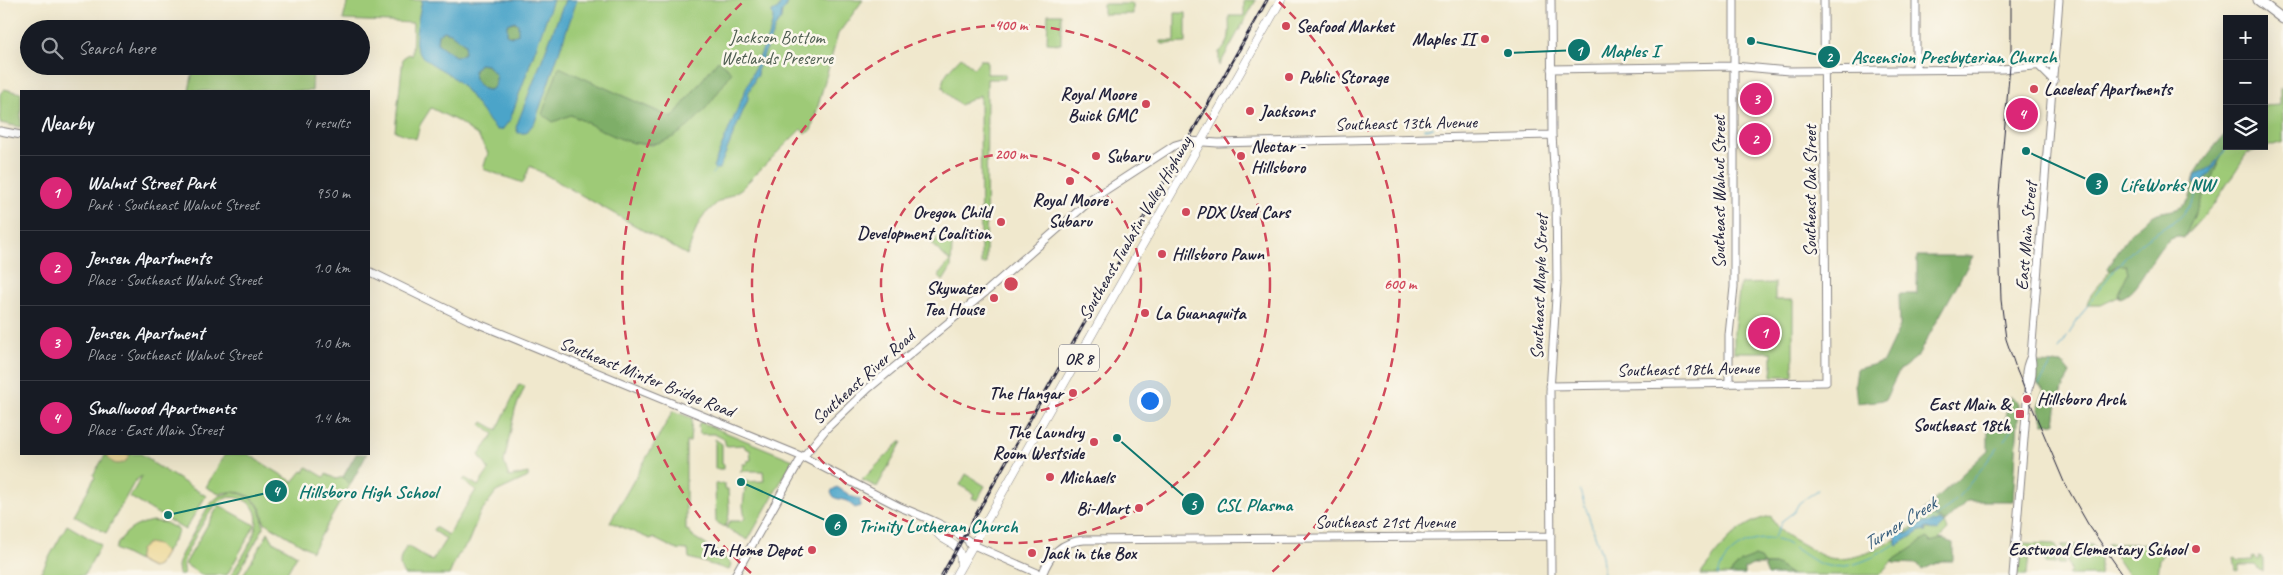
<!DOCTYPE html>
<html lang="en">
<head>
<meta charset="utf-8">
<style>
  body { margin:0; font-family:Caveat,sans-serif; background:#20242c; color:#f1f3f6 }
  .controls { position:absolute; right:15px; top:15px; display:grid; overflow:hidden; border-radius:0px; box-shadow:0 5px 20px #0002 }
  .controls button { width:45px; height:45px; display:grid; place-items:center; padding:0; border:0; border-bottom:1px solid #363941; background:#171b24; color:#f1f3f6; font:25px sans-serif }
  .you { position:absolute; left:1149px; top:400px; width:18px; height:18px; margin:-12px; border:4px solid #fff; border-radius:50%; background:#1a73e8; box-shadow:0 0 0 8px #1a73e833 }
  .badge { display:grid; place-items:center; width:32px; height:32px; border-radius:50%; background:#db2777; color:#fff; font-size:16px; font-weight:700 }
  .pin { position:absolute; translate:-50% -50%; border:2px solid #fff; box-shadow:0 1px 5px #0006 }
  .list { margin:0; padding:0; list-style:none }
  h2 { display:flex; justify-content:space-between; align-items:center; height:65px; margin:0; padding:0 20px; font-size:21px }
  h2 small { font-size:16px; font-weight:400; color:#9ea1a6 }
  .list li { display:grid; grid-template-columns:32px 1fr auto; gap:15px; align-items:center; box-sizing:border-box; height:75px; padding:0 20px; border-top:1px solid #363941 }
  .list b { display:block; font-size:19px; white-space:nowrap }
  .list p { margin:0; font-size:16px; white-space:nowrap; color:#9ea1a6 }
  .list em { font-size:16px; font-style:normal; color:#9ea1a6 }
  .icon { flex:none; width:28px; height:28px; fill:none; stroke:currentColor; stroke-width:2; stroke-linecap:round; stroke-linejoin:round }
  .map { position:relative; flex:none; width:2283px; height:575px; overflow:hidden }
  .search { position:absolute; background:#171b24; box-shadow:0 5px 20px #0002; left:20px; top:20px; width:350px; height:55px; display:flex; align-items:center; gap:12px; box-sizing:border-box; padding:0 18px; border-radius:28px; color:#9ea1a6; font-size:19px }
  .panel { position:absolute; background:#171b24; box-shadow:0 5px 20px #0002; left:20px; top:90px; width:350px; height:365px; border-radius:0px }
  .map>svg:first-child { display:block }
</style>
</head>
<body>
<div class="map">
<svg width="2283" height="575" viewBox="0 0 2283 575">
  <rect width="100%" height="100%" fill="#fbf7ec"/>
  <filter id="ink" filterUnits="userSpaceOnUse"><feTurbulence type="fractalNoise" baseFrequency=".02" numOctaves="2"/><feDisplacementMap in="SourceGraphic" scale="10" xChannelSelector="R" yChannelSelector="G"/><feConvolveMatrix kernelMatrix="1 2 1 2 8 2 1 2 1" color-interpolation-filters="sRGB"/></filter>
  <filter id="wash" filterUnits="userSpaceOnUse"><feTurbulence type="fractalNoise" baseFrequency=".0096" numOctaves="4" result="noise"/><feDisplacementMap in="SourceGraphic" scale="20" xChannelSelector="R" yChannelSelector="G"/><feGaussianBlur stdDeviation="1.12" result="paint"/><feColorMatrix in="noise" values="0 0 0 0 0 0 0 0 0 0 0 0 0 0 0 0 0 1.4 0 .05"/><feComposite in="paint" operator="in"/></filter>
  <g filter="url(#wash)">
    <rect width="100%" height="100%" fill="#f0e8cd"/>
    <!-- green -->
    <path fill="#9eca77" stroke="#607659" fill-rule="evenodd" d="M348,0H863L838,34L811,131L805,133L801,129L741,189L717,203L703,216L697,227L687,255L530,166L523,183L483,169L488,153L478,136L457,121L431,108L420,125L416,139L395,131L403,58L409,54L412,56L413,23L343,20ZM718,61L732,72L653,145L634,143L571,115L559,68L672,118Z
      M1244,0H1256L1219,66V52C1232,44 1229,30 1229,16H1244Z
      M1103,4H1133V14H1103Z
      M1175,13H1186V43L1161,44V41H1175Z
      M1048,14H1061V44L1047,43Z
      M961,57L974,68L980,60H987V74H1005V79H987L986,264H981L980,95L960,105C956,100 949,97 945,91C936,80 954,65 961,57Z
      M194,66H313L312,91H189Z
      M2280,88H2283V142L2247,153L2213,206L2184,237L2227,144V146H2264V106L2280,105Z
      M4,89L21,93V127L0,123V94Z
      M941,234L952,245L951,268L943,281L938,276L950,261L932,245Z
      M2123,264L2126,265L2128,273L2118,297L2101,305H2087C2088,293 2104,283 2109,271Z
      M1775,283V300H1793V376H1772V352H1734V330L1740,284Z
      M519,384L525,386L515,410L504,462L509,477L528,473V477L496,492L480,513L468,543L457,557L449,575H404C397,563 400,557 407,546L432,561L446,539L433,530L435,527L448,535L476,490L463,481L465,478L478,486L489,470L479,455L494,434L481,425L483,422L497,430Z
      M673,411L692,418L690,442H686V530L689,531L692,536L724,556L731,564L729,570L689,558L688,550L675,549L653,538L650,539L610,522Z
      M700,422L793,460L748,540L726,528L730,521H742L745,518L743,506L745,488L740,482L764,481L763,471H740L743,469V464H747V461L751,460L750,450L745,448L744,445L726,446L724,439L714,434H700L698,427Z
      M715,439L722,444V464H724V469H715Z
      M900,442H902L877,487L862,480Z
      M106,454H141L151,460V462L206,496L185,530L130,497L142,476L135,481L106,533L74,515L95,477L93,475Z
      M225,454H248L293,482L302,471L304,472L307,467L324,477L326,474L336,479L343,477L350,485L312,551L264,522C262,498 241,487 219,494L206,487Z
      M966,474L985,486L977,500L972,498L974,494L960,485Z
      M715,484H725V489H728C728,503 732,513 725,527L716,522Z
      M233,492C247,494 258,501 262,515C263,520 262,523 264,527L237,575H231C242,556 273,518 246,501C238,496 228,496 220,501C210,508 188,548 184,560C182,565 183,570 184,575H179L178,566L181,555L209,505L219,496Z
      M219,505L255,525L227,575H201L185,564Z
      M1771,516C1776,531 1789,537 1802,544C1810,548 1817,554 1826,557C1846,564 1879,550 1895,539L1898,545L1919,531L1925,532V529H1930L1933,522C1921,524 1914,534 1903,533L1913,527L1919,518L1933,516L1945,522L1948,530L1937,541L1930,542L1928,539L1892,561L1879,575H1792L1777,565H1764L1760,559L1741,562L1729,575H1700C1721,548 1736,523 1771,516Z
      M152,521L166,523L179,530L158,566L152,568L115,549C123,532 134,525 152,521Z
      M67,525L101,545L84,575H42L40,574Z
      M268,532L273,541L297,555L286,575H243L266,537Z
      M2021,543L2055,544L2065,564H2058V558H2055V564L2045,563L2047,550L2034,549L2033,554H2029L2027,575H2018Z
      M2165,543L2166,552L2160,559L2158,575H2128L2107,544Z
      M2061,545H2092L2100,556V575H2068L2071,571Z
      M2254,556L2257,560L2260,559L2259,556L2263,557V571L2259,570L2255,565H2239V570L2236,571L2234,557L2239,561L2253,560L2252,557Z"/>
    <!-- forest -->
    <path fill="#7eae68" stroke="#506852" d="M506 29a7 7 0 1 1 14 0a7 7 0 1 1-14 0Z
      M444,31L451,33L465,44V53L460,56H455L437,43L438,34Z
      M718,60L732,72C710,104 680,152 635,143C617,140 589,123 571,115L553,122L542,114L559,67L672,118Z
      M479,64L487,65L496,75C498,101 472,88 474,70Z
      M2227,132V144L2184,238C2157,228 2145,292 2120,298L2118,293L2128,273L2126,265L2116,266L2109,271L2107,268C2121,247 2133,224 2158,213C2168,210 2179,211 2186,203C2195,194 2189,184 2195,174C2204,159 2215,145 2227,132Z
      M1917,256H1973L1917,357L1899,371L1885,400L1857,403L1855,384L1857,369L1883,362L1900,326L1899,294H1917Z
      M2036,363L2063,364L2071,374L2059,396L2055,423L2044,424L2038,406L2044,391L2035,381Z
      M2010,396L2019,404L2013,501H1967L1945,522L1933,516L1919,518L1925,509L1988,450V424H2002L2006,417Z
      M356,454H367L350,485L343,477Z
      M1927,538L1930,542L1941,539L1953,543V561H1941L1922,570L1918,564L1893,563L1892,561Z
      M1754,557L1760,559L1764,565H1777L1792,575H1768L1764,565H1752L1745,569V575H1729L1741,562Z"/>
    <!-- sand -->
    <path fill="#eeda9e" stroke="#887e6c" d="M106,454H130L126,461C117,467 110,463 106,454Z
      M148,543L158,545L166,553L158,566L152,568L138,561L140,550Z"/>
    <!-- water -->
    <path fill="#4ca4c9" stroke="#376382" fill-rule="evenodd" d="M422,0H553L510,120L502,130H497C480,113 470,90 450,75C440,68 418,59 416,46C414,37 420,10 422,0ZM515,21L518,24V34L511,37L507,35V24ZM444,31L451,33L465,44L464,53L460,56H455L437,43L438,34ZM479,64L487,65L496,75C498,101 472,89 474,70Z
      M565,0H577L535,122L526,133H518L516,127Z
      M782,0H787L786,8L782,12L781,19L776,26L757,71L758,76L755,77C754,84 747,91 748,99L722,162L719,169H715L713,167L715,162L770,32L773,19L772,12L778,9Z
      M2216,161H2218C2213,170 2207,175 2202,184L2195,185L2193,181L2196,174L2211,168Z
      M837,487L853,497L860,499V506L855,508L847,501L835,498L831,493L832,490Z
      M1940,521L1944,524L1937,531L1927,528L1925,529L1926,532L1920,531L1898,545L1896,544V534L1899,533L1907,534L1923,523Z"/>
    <g fill="none" stroke-linecap="round" stroke-linejoin="round">
      <!-- stream -->
      <path stroke="#4ca4c9" stroke-width="1" d="M1424,129L1434,128H1424
        M2217,162L2228,146
        M712,174L716,168
        M2059,350C2081,314 2104,278 2134,249C2147,236 2163,229 2178,219C2189,210 2196,196 2202,184
        M2039,385L2051,364
        M2004,440L2012,430
        M1580,491L1602,556L1604,575
        M1928,523C1958,503 1977,474 1998,447
        M1774,537L1783,520L1794,512L1799,503L1818,490
        M1794,548C1803,553 1812,561 1821,564C1846,573 1876,557 1895,544
        M1718,575C1724,546 1764,529 1789,545"/>
    </g>
  </g>
  <g filter="url(#ink)">
    <g fill="none" stroke-linecap="round" stroke-linejoin="round">
      <!-- secondary casing -->
      <g stroke="#898584" stroke-width="9">
        <path id="secondary" d="M1551,0L1552,135L1556,196L1557,282L1550,391L1551,575
          M1916,0V70
          M2038,65L2054,81
          M1551,69L1734,66L1789,71L2002,69L2055,64
          M0,131L21,135
          M369,271L469,320L803,457L900,507C925,517 952,528 973,544
          M1729,384V335L1734,287V0
          M1550,386L1826,382L1824,0
          M2028,389C2024,378 2026,366 2031,356
          M969,543L1042,575
          M735,575L799,462L827,428L869,388L988,290L1092,199L1175,145L1189,141L1218,143L1552,135
          M1042,575C1050,554 1061,542 1084,540L1551,536
          M2013,575L2028,389C2033,378 2033,367 2031,356L2059,0"/>
      </g>
      <!-- primary casing -->
      <g stroke="#898584" stroke-width="9">
        <path id="primary" d="M935,529C943,546 961,538 961,564
          M956,575L1281,0"/>
      </g>
      <!-- highway casing -->
      <g stroke="#898584" stroke-width="11">
        <path id="highway" d="M2258,0L2283,19"/>
      </g>
      <!-- secondary -->
      <use href="#secondary" stroke="#fff" stroke-width="7"/>
      <!-- primary -->
      <use href="#primary" stroke="#fff" stroke-width="8"/>
      <!-- highway -->
      <use href="#highway" stroke="#fff" stroke-width="9"/>
      <!-- tram -->
      <path stroke="#22223b" stroke-width="1" d="M2011,0V53L1998,205L2001,300L2006,339L2017,371L2064,482L2088,524L2123,575"/>
      <!-- rail casing -->
      <g stroke="#22223b" stroke-width="3">
        <path id="rail" d="M942,575L1267,0"/>
      </g>
      <!-- rail -->
      <use href="#rail" stroke="#fbf7ec" stroke-width="1" stroke-dasharray="4" stroke-linecap="butt"/>
    </g>
  </g>
  <!-- distance rings -->
  <g fill="none" stroke="#d1495b" stroke-width="2.5" stroke-dasharray="9 6">
    <circle cx="1011" cy="284" r="130"/>
    <circle cx="1011" cy="284" r="259"/>
    <path d="M751 573A389 389 0 0 1 743 2M1279 2A389 389 0 0 1 1271 573"/>
  </g>
  <!-- markers -->
  <g fill="#d1495b" stroke="#fbf7ec" stroke-width="2">
    <circle cx="1286" cy="26" r="5"/>
    <circle cx="1485" cy="39" r="5"/>
    <circle cx="1289" cy="77" r="5"/>
    <circle cx="2034" cy="89" r="5"/>
    <circle cx="1146" cy="104" r="5"/>
    <circle cx="1250" cy="111" r="5"/>
    <circle cx="1096" cy="156" r="5"/>
    <circle cx="1241" cy="156" r="5"/>
    <circle cx="1070" cy="181" r="5"/>
    <circle cx="1186" cy="212" r="5"/>
    <circle cx="1001" cy="222" r="5"/>
    <circle cx="1162" cy="254" r="5"/>
    <circle cx="994" cy="298" r="5"/>
    <circle cx="1145" cy="313" r="5"/>
    <circle cx="1073" cy="393" r="5"/>
    <circle cx="2027" cy="399" r="5"/>
    <rect x="2015" y="409" width="10" height="10" rx="2.5"/>
    <circle cx="1094" cy="442" r="5"/>
    <circle cx="1050" cy="477" r="5"/>
    <circle cx="1139" cy="508" r="5"/>
    <circle cx="2196" cy="549" r="5"/>
    <circle cx="812" cy="550" r="5"/>
    <circle cx="1032" cy="553" r="5"/>
  </g>
  <g text-anchor="middle" stroke-width="5" stroke-linejoin="round" paint-order="stroke">
    <!-- shield labels -->
    <rect fill="#fbf7ec" stroke="#636270" stroke-width="1" x="1059" y="344.5" width="40" height="27" rx="4"/>
    <g font-size="16" font-weight="bold" fill="#22223b">
      <text x="1079" y="364">OR 8</text>
    </g>
    <!-- poi labels -->
    <g font-size="18" font-weight="bold" fill="#22223b" stroke="#fbf7ec" text-anchor="start">
      <text x="1296" y="32">Seafood Market</text>
      <text x="1475" y="45" text-anchor="end">Maples II</text>
      <text x="1299" y="83">Public Storage</text>
      <text x="2044" y="95">Laceleaf Apartments</text>
      <text x="1136" y="100" text-anchor="end">Royal Moore<tspan x="1136" dy="21">Buick GMC</tspan></text>
      <text x="1260" y="117">Jacksons</text>
      <text x="1251" y="152">Nectar -<tspan x="1251" dy="21">Hillsboro</tspan></text>
      <text x="1106" y="162">Subaru</text>
      <text x="1070" y="206" text-anchor="middle">Royal Moore<tspan x="1070" dy="21">Subaru</tspan></text>
      <text x="991" y="218" text-anchor="end">Oregon Child<tspan x="991" dy="21">Development Coalition</tspan></text>
      <text x="1196" y="218">PDX Used Cars</text>
      <text x="1172" y="260">Hillsboro Pawn</text>
      <text x="984" y="294" text-anchor="end">Skywater<tspan x="984" dy="21">Tea House</tspan></text>
      <text x="1155" y="319">La Guanaquita</text>
      <text x="1063" y="399" text-anchor="end">The Hangar</text>
      <text x="2037" y="405">Hillsboro Arch</text>
      <text x="2010" y="410" text-anchor="end">East Main &amp;<tspan x="2010" dy="21">Southeast 18th</tspan></text>
      <text x="1084" y="438" text-anchor="end">The Laundry<tspan x="1084" dy="21">Room Westside</tspan></text>
      <text x="1060" y="483">Michaels</text>
      <text x="1129" y="514" text-anchor="end">Bi-Mart</text>
      <text x="2186" y="555" text-anchor="end">Eastwood Elementary School</text>
      <text x="802" y="556" text-anchor="end">The Home Depot</text>
      <text x="1042" y="559">Jack in the Box</text>
    </g>
    <!-- park labels -->
    <g font-size="18" fill="#4d5d50" stroke="#fbf7ec">
      <text x="777" y="43">Jackson Bottom<tspan x="777" dy="21">Wetlands Preserve</tspan></text>
    </g>
    <!-- street labels -->
    <g font-size="18" fill="#22223b" stroke="#fbf7ec">
      <text transform="translate(1406 123) rotate(-1)" y="6">Southeast 13th Avenue</text>
      <text transform="translate(1810 191) rotate(-90)" y="6">Southeast Oak Street</text>
      <text transform="translate(1719 192) rotate(-90)" y="6">Southeast Walnut Street</text>
      <text transform="translate(1135 228) rotate(-60)" y="6">Southeast Tualatin Valley Highway</text>
      <text transform="translate(2026 236) rotate(-85)" y="6">East Main Street</text>
      <text transform="translate(1539 287) rotate(-88)" y="6">Southeast Maple Street</text>
      <text transform="translate(1688 369) rotate(-1)" y="6">Southeast 18th Avenue</text>
      <text transform="translate(647 377) rotate(22)" y="6">Southeast Minter Bridge Road</text>
      <text transform="translate(863 377) rotate(-42)" y="6">Southeast River Road</text>
      <text x="1385" y="528">Southeast 21st Avenue</text>
    </g>
    <!-- water labels -->
    <g font-size="19" font-style="italic" fill="#355c7b" stroke="#fbf7ec">
      <text transform="translate(1899 523) rotate(-32)" y="7">Turner Creek</text>
    </g>
  </g>
  <circle cx="1011" cy="284" r="8" fill="#d1495b" stroke="#fbf7ec" stroke-width="2.5"/>
  <g font-size="15" text-anchor="middle" font-weight="bold" fill="#d1495b" stroke="#fbf7ec" stroke-width="5" stroke-linejoin="round" paint-order="stroke">
    <text x="1011" y="30">400 m</text>
    <text x="1011" y="159">200 m</text>
    <text x="1400" y="289">600 m</text>
  </g>
  <!-- callouts -->
  <path fill="none" stroke="#0f766e" stroke-width="2" d="M1508 53L1579 50M1751 41L1829 57M2026 151L2097 184M168 515L276 491M1117 438L1193 504M741 482L836 525"/>
  <g fill="#0f766e" stroke="#fbf7ec" stroke-width="2">
    <circle cx="1508" cy="53" r="5"/>
    <circle cx="1751" cy="41" r="5"/>
    <circle cx="2026" cy="151" r="5"/>
    <circle cx="168" cy="515" r="5"/>
    <circle cx="1117" cy="438" r="5"/>
    <circle cx="741" cy="482" r="5"/>
    <circle cx="1579" cy="50" r="12"/>
    <circle cx="1829" cy="57" r="12"/>
    <circle cx="2097" cy="184" r="12"/>
    <circle cx="276" cy="491" r="12"/>
    <circle cx="1193" cy="504" r="12"/>
    <circle cx="836" cy="525" r="12"/>
  </g>
  <g font-size="15" text-anchor="middle" font-weight="bold" fill="#fff">
    <text x="1579" y="56">1</text>
    <text x="1829" y="62">2</text>
    <text x="2097" y="189">3</text>
    <text x="276" y="496">4</text>
    <text x="1193" y="510">5</text>
    <text x="836" y="530">6</text>
  </g>
  <g font-size="19" text-anchor="middle" font-weight="bold" fill="#0f766e" stroke="#fbf7ec" stroke-width="5" stroke-linejoin="round" paint-order="stroke">
    <text x="1630" y="57">Maples I</text>
    <text x="1954" y="63">Ascension Presbyterian Church</text>
    <text x="2167" y="191">LifeWorks NW</text>
    <text x="368" y="498">Hillsboro High School</text>
    <text x="1254" y="511">CSL Plasma</text>
    <text x="938" y="532">Trinity Lutheran Church</text>
  </g>
</svg>
<div class="controls">
<button>+</button>
<button>−</button>
<button><svg class="icon" aria-label="layers" viewBox="0 0 24 24"><path d="M12 4l9 5-9 5-9-5zM3 14l9 5 9-5"/></svg></button>
</div>
<div class="you"></div>
<div class="pin badge" style="left:1764px;top:333px">1</div>
<div class="pin badge" style="left:1755px;top:139px">2</div>
<div class="pin badge" style="left:1756px;top:99px">3</div>
<div class="pin badge" style="left:2022px;top:114px">4</div>
<div class="search"><svg class="icon" aria-label="search" viewBox="0 0 24 24"><circle cx="10" cy="10" r="6"/><path d="M15 15l6 6"/></svg>Search here</div>
<section class="panel">
<h2>Nearby<small>4 results</small></h2>
<ul class="list">
<li><span class="badge">1</span><div><b>Walnut Street Park</b><p>Park · Southeast Walnut Street</p></div><em>950 m</em></li>
<li><span class="badge">2</span><div><b>Jensen Apartments</b><p>Place · Southeast Walnut Street</p></div><em>1.0 km</em></li>
<li><span class="badge">3</span><div><b>Jensen Apartment</b><p>Place · Southeast Walnut Street</p></div><em>1.0 km</em></li>
<li><span class="badge">4</span><div><b>Smallwood Apartments</b><p>Place · East Main Street</p></div><em>1.4 km</em></li>
</ul>
</section>
</div>
</body>
</html>
